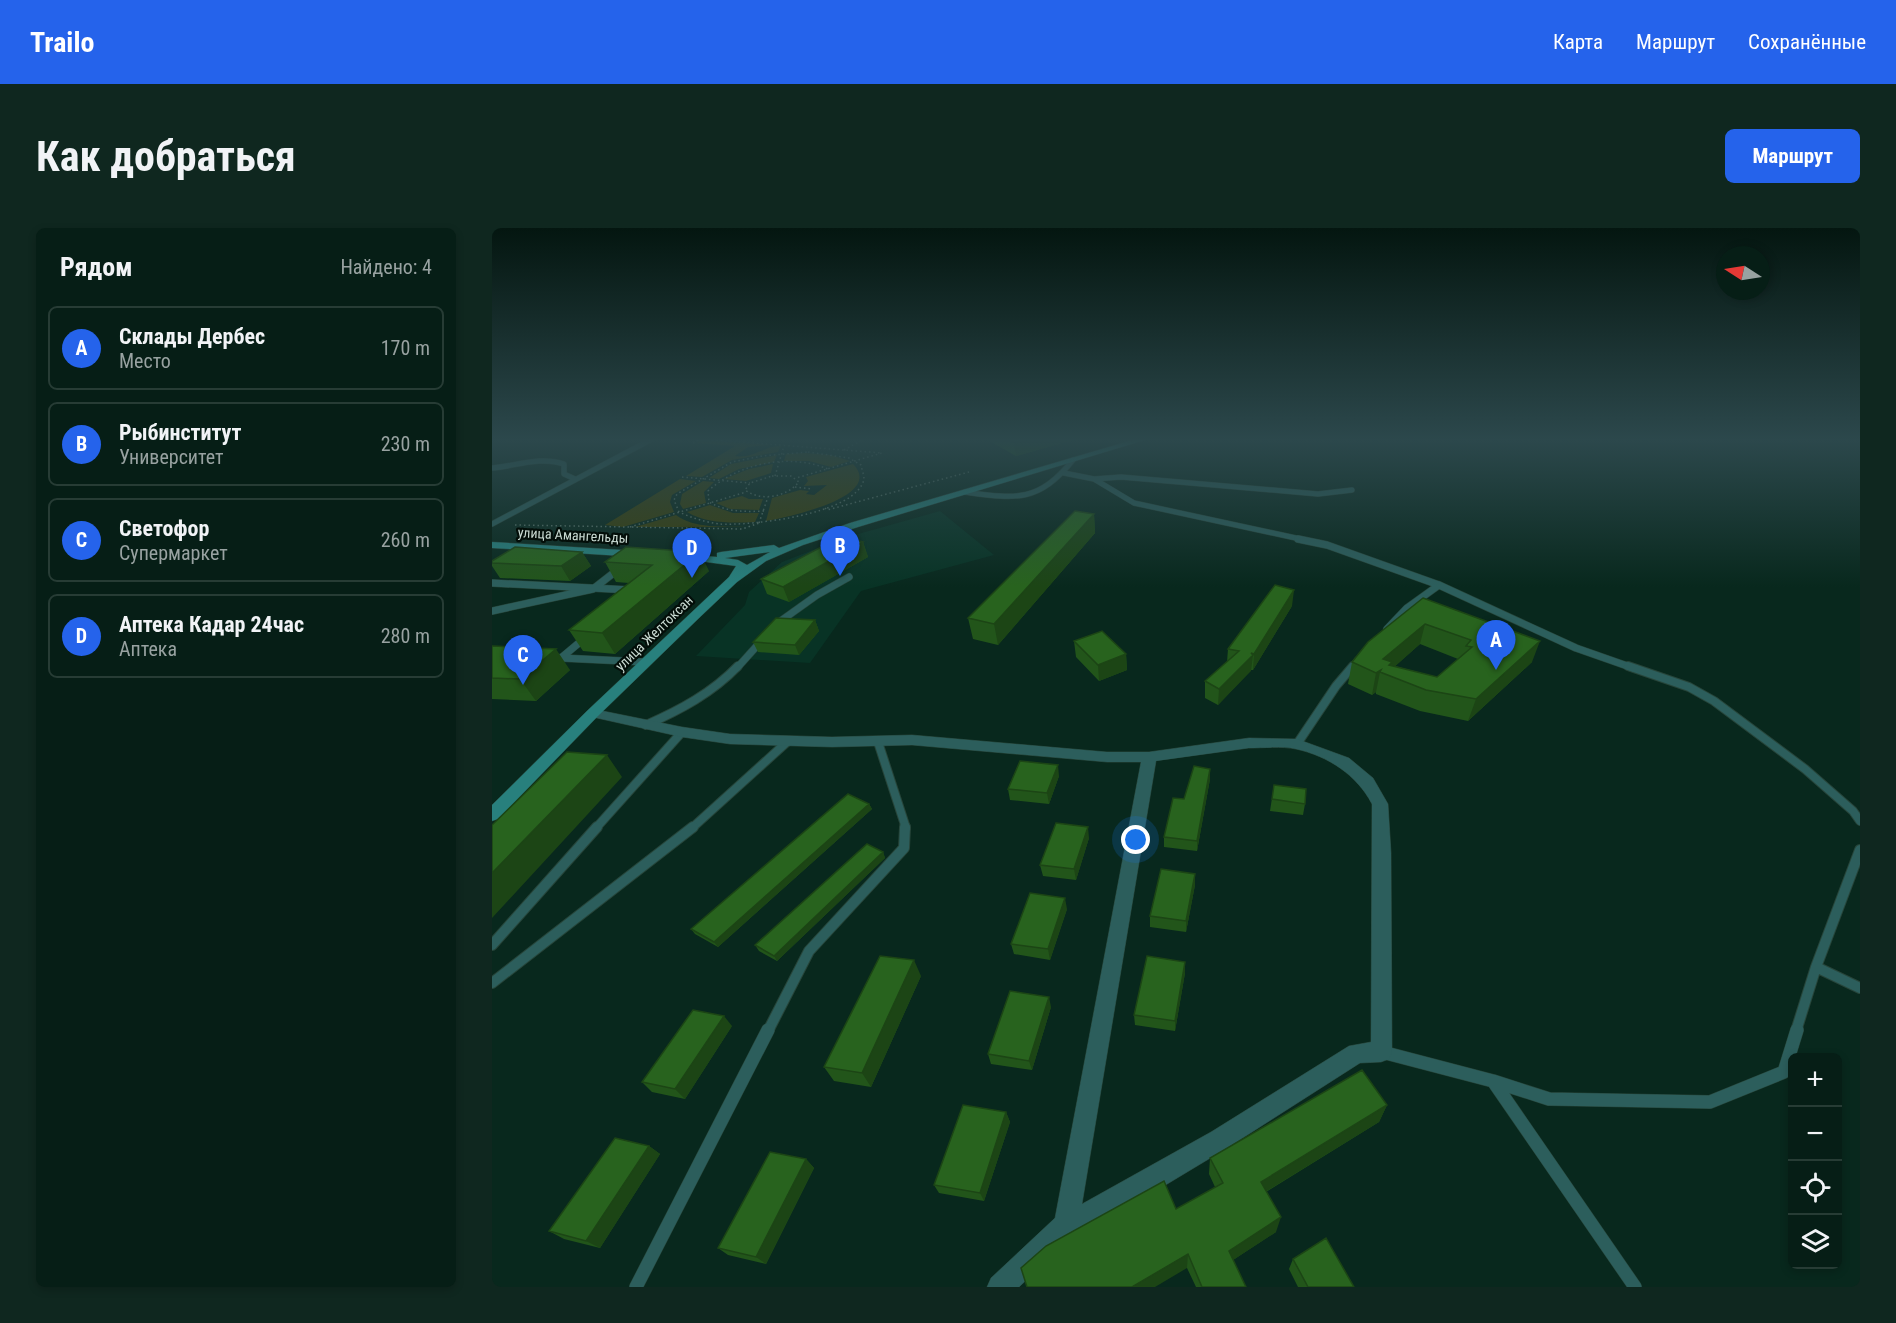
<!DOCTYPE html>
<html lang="ru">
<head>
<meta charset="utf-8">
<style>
  body { margin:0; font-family:"Roboto Condensed",sans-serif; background:#0f271f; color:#f1f3f6 }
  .controls { position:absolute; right:18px; bottom:18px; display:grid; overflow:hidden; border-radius:9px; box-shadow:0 3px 9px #0003 }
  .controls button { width:54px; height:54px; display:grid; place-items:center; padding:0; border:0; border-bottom:2px solid #273c35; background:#061e16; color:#f1f3f6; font:30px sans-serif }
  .compass { position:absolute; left:1224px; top:18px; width:54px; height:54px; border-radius:50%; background:#061e16; box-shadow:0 3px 9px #0003; rotate:282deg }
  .you { position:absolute; left:644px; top:612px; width:21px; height:21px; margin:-15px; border:4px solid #fff; border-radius:50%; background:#1a73e8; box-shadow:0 0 0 9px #1a73e833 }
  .badge { display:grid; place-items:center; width:39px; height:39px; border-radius:50%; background:#2563eb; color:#fff; font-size:20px; font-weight:700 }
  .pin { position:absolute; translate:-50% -50px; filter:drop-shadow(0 2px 3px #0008) }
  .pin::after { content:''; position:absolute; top:32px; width:21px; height:18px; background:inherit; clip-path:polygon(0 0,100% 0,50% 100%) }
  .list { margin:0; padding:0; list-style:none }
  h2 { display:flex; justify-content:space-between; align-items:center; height:78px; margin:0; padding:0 24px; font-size:26px }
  h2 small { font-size:20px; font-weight:400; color:#98a2a1 }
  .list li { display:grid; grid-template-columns:39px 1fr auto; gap:18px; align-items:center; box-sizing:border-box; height:84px; margin:0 12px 12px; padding:0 12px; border:2px solid #273c35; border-radius:9px }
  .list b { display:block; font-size:22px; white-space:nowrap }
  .list p { margin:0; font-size:20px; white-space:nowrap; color:#98a2a1 }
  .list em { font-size:20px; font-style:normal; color:#98a2a1 }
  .icon { flex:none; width:33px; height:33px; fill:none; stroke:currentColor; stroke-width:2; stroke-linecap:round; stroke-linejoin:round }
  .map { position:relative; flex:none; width:1368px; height:1059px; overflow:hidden; border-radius:9px }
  header { display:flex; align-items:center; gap:36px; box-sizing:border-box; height:84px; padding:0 30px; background:#2563eb; color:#fff }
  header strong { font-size:28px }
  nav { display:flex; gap:33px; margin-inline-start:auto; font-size:21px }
  .intro { display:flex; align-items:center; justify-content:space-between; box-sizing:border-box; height:144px; padding:0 36px }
  h1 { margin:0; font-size:42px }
  .button { padding:15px 27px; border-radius:9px; background:#2563eb; color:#fff; font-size:21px; font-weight:700 }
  main { display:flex; gap:36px; padding:0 36px }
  aside { flex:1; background:#061e16; border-radius:9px; box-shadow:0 3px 9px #0003 }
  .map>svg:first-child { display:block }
</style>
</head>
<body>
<header>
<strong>Trailo</strong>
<nav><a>Карта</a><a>Маршрут</a><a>Сохранённые</a></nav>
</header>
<div class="intro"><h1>Как добраться</h1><a class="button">Маршрут</a></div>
<main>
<aside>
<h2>Рядом<small>Найдено: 4</small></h2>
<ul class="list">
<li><span class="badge">A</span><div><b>Склады Дербес</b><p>Место</p></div><em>170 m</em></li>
<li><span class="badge">B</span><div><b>Рыбинститут</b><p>Университет</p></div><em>230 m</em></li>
<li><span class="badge">C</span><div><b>Светофор</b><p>Супермаркет</p></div><em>260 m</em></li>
<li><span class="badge">D</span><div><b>Аптека Кадар 24час</b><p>Аптека</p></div><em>280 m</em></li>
</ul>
</aside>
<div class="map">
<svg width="1368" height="1059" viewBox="0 0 1368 1059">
  <rect width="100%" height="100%" fill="#08281d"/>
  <!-- built -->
  <path fill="#083325" d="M448,283L502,327L369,363L318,435L204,428L253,377L257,364L290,334L352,310Z"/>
  <!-- green -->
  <path fill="#3a3f09" d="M209,212L278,217L256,219L243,228C260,231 274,217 289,218L286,224L240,232L210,249L194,248L243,218L204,215Z
    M312,225L339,227L358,233L339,239L317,233H292L294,226Z
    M285,227L282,234L247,241L227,251L217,250L239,236Z
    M281,236L279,245L254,253L232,251L257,241Z
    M361,236C394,269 292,290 274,293L280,270L308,262L317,263L314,266L322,267L335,257L312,258L316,253L314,249Z
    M188,251L204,253L180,267L178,274L182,284L131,299L113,297Z
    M211,253L222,254L212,264L214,275L191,281L188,276L190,266Z
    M250,268L257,271H271L267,282L238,281L224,275Z
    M218,277L241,285H267L263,294C240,295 215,296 195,284Z
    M184,287C203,301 231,298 253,299H143Z"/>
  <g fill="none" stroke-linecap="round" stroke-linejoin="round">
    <!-- lane-far4 casing -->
    <g stroke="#27453a" stroke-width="6">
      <path id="lane-far4" d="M0,240C24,238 48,228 72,236V246L83,251
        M572,245L602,251L642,275L813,312
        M602,251L629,249L826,266L860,262
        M473,264C524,271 546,275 581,232
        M0,296L160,211"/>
    </g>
    <!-- lane-far3 casing -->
    <g stroke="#27453a" stroke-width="8">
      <path id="lane-far3" d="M806,311L835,317L947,357L1084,420L1141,440
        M0,355L139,362
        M0,383L101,361L128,340
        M283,397L325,367L357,349
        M895,401L915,380L947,357
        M60,429L69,430L94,409
        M69,430L153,434
        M245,440L271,411
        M860,440L866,432"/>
    </g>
    <!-- lane-far2 casing -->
    <g stroke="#27453a" stroke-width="10">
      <path id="lane-far2" d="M1136,438L1197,459L1222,473L1313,541L1361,583L1368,593
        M154,497C188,482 220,465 246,438
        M386,514L414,600
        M805,516L844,458L861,438
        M104,600L190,504
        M200,600L295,514"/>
    </g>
    <!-- lane-far1 casing -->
    <g stroke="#27453a" stroke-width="12">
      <path id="lane-far1" d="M0,717L105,599
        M1324,739L1368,622
        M0,755L201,599
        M276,803L317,723L412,620L413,599
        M1304,803L1324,739L1368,760"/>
    </g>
    <!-- lane casing -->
    <g stroke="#27453a" stroke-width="14">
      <path id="lane" d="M890,824L1001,853L1143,1059
        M1001,853L1057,871L1218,874L1292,844L1305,802
        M144,1059L276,802"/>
    </g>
    <!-- street casing -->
    <g stroke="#27453a" stroke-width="1">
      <path id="street" d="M101,481L190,499L238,506L340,509L420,507L615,524H657L757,510L805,511L857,530L881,550L896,576L899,625L900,824L897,831L889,834L868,835L735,920L642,976L583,1006L527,1059H495L499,1050L563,990L649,534H615L420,517L340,519L238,516L190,509L96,488L94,485ZM757,520C772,520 789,518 804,521C836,528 865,547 880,576L879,814L857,818L719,904L590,976L664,533Z"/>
    </g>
    <!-- secondary casing -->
    <g stroke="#27453a" stroke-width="1">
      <path id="secondary" d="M644,211H656L366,299L311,317L274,333L245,354L207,390L106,488L6,591L0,593V577L96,482L237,349L244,338L192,331L187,328L188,326L225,329V325L229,324L282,317L287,320L358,295ZM278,324L255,337L246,332L233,330Z
        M0,314L147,323L152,326L147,329L0,320Z"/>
    </g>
    <!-- path -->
    <path stroke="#577167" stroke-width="1.5" stroke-dasharray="1.5 3" stroke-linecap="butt" d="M211,211L390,225L304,250
      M201,215L208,211
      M352,222L372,211
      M316,224L357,230L369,237C370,242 372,247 372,251C365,287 256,298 227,296C213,294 200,290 187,284L182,272L185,266L240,234L270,228Z
      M280,248H299L307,254C294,269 270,274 253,262L258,255Z
      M283,248L292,218
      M190,249L258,255
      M303,259L320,261
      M333,280L335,282L477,244
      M272,283C253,284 234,284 217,274L216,263C247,235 297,225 336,241
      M267,295L276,269
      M23,297L250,301L267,295
      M138,299L254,264"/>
    <!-- lane-far4 -->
    <use href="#lane-far4" stroke="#2c5e5c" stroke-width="5"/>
    <!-- lane-far3 -->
    <use href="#lane-far3" stroke="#2c5e5c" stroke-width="7"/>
    <!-- lane-far2 -->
    <use href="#lane-far2" stroke="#2c5e5c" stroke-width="8"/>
    <!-- lane-far1 -->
    <use href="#lane-far1" stroke="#2c5e5c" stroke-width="10"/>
    <!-- lane -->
    <use href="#lane" stroke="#2c5e5c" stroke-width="13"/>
    <!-- street -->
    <use href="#street" fill="#2c5e5c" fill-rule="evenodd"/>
    <!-- secondary -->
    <use href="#secondary" fill="#28807d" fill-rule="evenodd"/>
  </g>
  <!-- wall -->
  <path fill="#22551a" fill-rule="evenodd" d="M494,211H581V212L524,228Z
    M602,286L603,305L506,417L481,411L476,390Z
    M371,314L376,329L297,374L275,366L269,351Z
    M134,319L217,343L123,426L91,423L77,402L137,355L124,354L113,334Z
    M90,324L99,338L78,353L8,350L0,338V333Z
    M931,370L1040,434L976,493L928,483L884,466V464L880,467L856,456L860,434ZM928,416L966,431L945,449L903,438Z
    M800,378L761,442H759L726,477L713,470V453L735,434L736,421Z
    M323,392L327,403L307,427L266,424L261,414Z
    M582,413L634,426L635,442L607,453L584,429Z
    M0,418L78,442L44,473L0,471Z
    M567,548L557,576L518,572L516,561Z
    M718,551L705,623L672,619V609L692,571Z
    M782,557L813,576L811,587L778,583Z
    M377,576L380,581L226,719L203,706L199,701Z
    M597,610L584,652L551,648L548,637Z
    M391,624L393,630L285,733L267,723L263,717Z
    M703,646V657L694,704L658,699V688Z
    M575,681L558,732L522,726L519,716Z
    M693,734V745L683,803L643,797L642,787Z
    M429,748L379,859L342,853L332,839Z
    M559,779L540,842L499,836L496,826Z
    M240,798L193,871L160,864L150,854Z
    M895,877L887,894L774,964L784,1004L741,1032L754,1059H704L695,1040L684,981L723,959L717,946L718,930Z
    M514,884L518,894L492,973L447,965L442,957Z
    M157,918L168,926L108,1020L72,1011L57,1003Z
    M314,931L322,940L274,1036L236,1027L226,1020Z
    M801,1031L862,1059H806L797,1041Z"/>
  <!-- shaded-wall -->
  <path fill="#1c4515" d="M539,211H581V212L524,228L522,215Z
    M602,286L603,305L506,417L502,396Z
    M371,314L376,329L297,374L291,359Z
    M90,324L99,338L78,353L69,338Z
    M208,324L217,343L123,426L110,405Z
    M802,362L800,378L761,442L762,426Z
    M323,392L327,403L307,427L303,417Z
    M933,396L928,416L899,442L888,444L884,464L880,467L884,445L891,431Z
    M1048,413L1040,434L976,493L984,471Z
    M64,421L78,442L44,473L28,451Z
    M634,426L635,442L607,453L606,437Z
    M761,427L759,443L726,477L727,461Z
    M115,527L130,549L0,690V645Z
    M566,537L567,548L557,576L555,565Z
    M718,541V551L705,623V613Z
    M377,576L380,581L226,719L222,714Z
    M596,599L597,610L584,652L582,641Z
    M391,624L393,630L285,733L282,728Z
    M703,646V657L694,704V693Z
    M573,670L575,681L558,732L556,721Z
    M422,732L429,748L379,859L370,845Z
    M693,734V745L683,803V793Z
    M557,769L559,779L540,842L537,833Z
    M232,788L240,798L193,871L183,861Z
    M895,877L887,894L765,969L769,954Z
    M514,884L518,894L492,973L488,965Z
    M157,918L168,926L108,1020L94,1013Z
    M314,931L322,940L274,1036L264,1029Z
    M789,989L784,1004L735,1036L737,1023Z
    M696,1026L695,1040L663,1059H640Z"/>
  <!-- building -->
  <path fill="#28631e" stroke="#1c4515" stroke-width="1.5" fill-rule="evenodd" d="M514,211H539L522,215Z
    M583,283L602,286L502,396L476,390Z
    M350,308L371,314L291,359L269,351Z
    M23,319L90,324L69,338L0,335V333Z
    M134,319L208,324L110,405L77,402L160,337L113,334Z
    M783,357L802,362L762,426L759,425L761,427L727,461L713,453L747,423L736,421Z
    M931,370L1048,413L984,471L934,462L888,444L889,442L884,445L860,434L876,414ZM933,396L979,412L974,418L980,419L945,449L897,437L900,434L891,431Z
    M284,390L323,392L303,417L261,414Z
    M610,403L634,426L606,437L582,413Z
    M0,418L64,421L28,451L0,450Z
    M75,524L115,527L0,645V597Z
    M528,533L566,537L555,565L516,561Z
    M702,538L718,541L705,613L672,609L681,570L692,571Z
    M782,557L814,561L813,576L780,571Z
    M356,566L377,576L222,714L199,701Z
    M564,595L596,599L582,641L548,637Z
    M375,616L391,624L282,728L263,717Z
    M669,641L703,646L694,693L658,688Z
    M538,665L573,670L556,721L519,716Z
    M388,728L422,732L370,845L332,839Z
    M655,728L693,734L683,793L642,787Z
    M518,763L557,769L537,833L496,826Z
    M201,782L232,788L183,861L150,854Z
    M870,842L895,877L769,954L789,989L737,1023L754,1059H710L696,1026L640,1059H535L529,1040L554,1018L672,953L684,981L731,955L718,930Z
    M471,877L514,884L488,965L442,957Z
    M123,910L157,918L94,1013L57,1003Z
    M278,924L314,931L264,1029L226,1020Z
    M834,1010L862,1059H816L801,1031Z"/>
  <!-- sky -->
  <linearGradient id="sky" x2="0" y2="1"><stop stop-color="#041610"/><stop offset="0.59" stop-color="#2c484c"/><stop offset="1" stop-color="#2c484c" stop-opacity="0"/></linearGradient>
  <rect width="1368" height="359" fill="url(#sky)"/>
  <g text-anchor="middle" stroke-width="4.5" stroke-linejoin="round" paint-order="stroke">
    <!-- far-street labels -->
    <g font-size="14" fill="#cadbd3" stroke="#030e09">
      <text transform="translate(81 307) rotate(3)" y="5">улица Амангельды</text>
      <text transform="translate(162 405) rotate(-44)" y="5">улица Желтоксан</text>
    </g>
  </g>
</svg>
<div class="controls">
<button>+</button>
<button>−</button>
<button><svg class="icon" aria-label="locate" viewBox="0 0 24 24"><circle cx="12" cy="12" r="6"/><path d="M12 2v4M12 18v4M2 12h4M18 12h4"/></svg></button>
<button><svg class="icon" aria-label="layers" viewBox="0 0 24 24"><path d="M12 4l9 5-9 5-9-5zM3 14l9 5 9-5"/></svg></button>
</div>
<svg class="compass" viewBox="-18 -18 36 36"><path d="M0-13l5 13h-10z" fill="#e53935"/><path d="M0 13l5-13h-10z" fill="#98a2a1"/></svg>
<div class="you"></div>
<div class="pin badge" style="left:1004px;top:442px">A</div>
<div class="pin badge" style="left:348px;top:348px">B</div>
<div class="pin badge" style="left:31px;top:457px">C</div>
<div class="pin badge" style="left:200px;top:350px">D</div>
</div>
</main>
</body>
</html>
